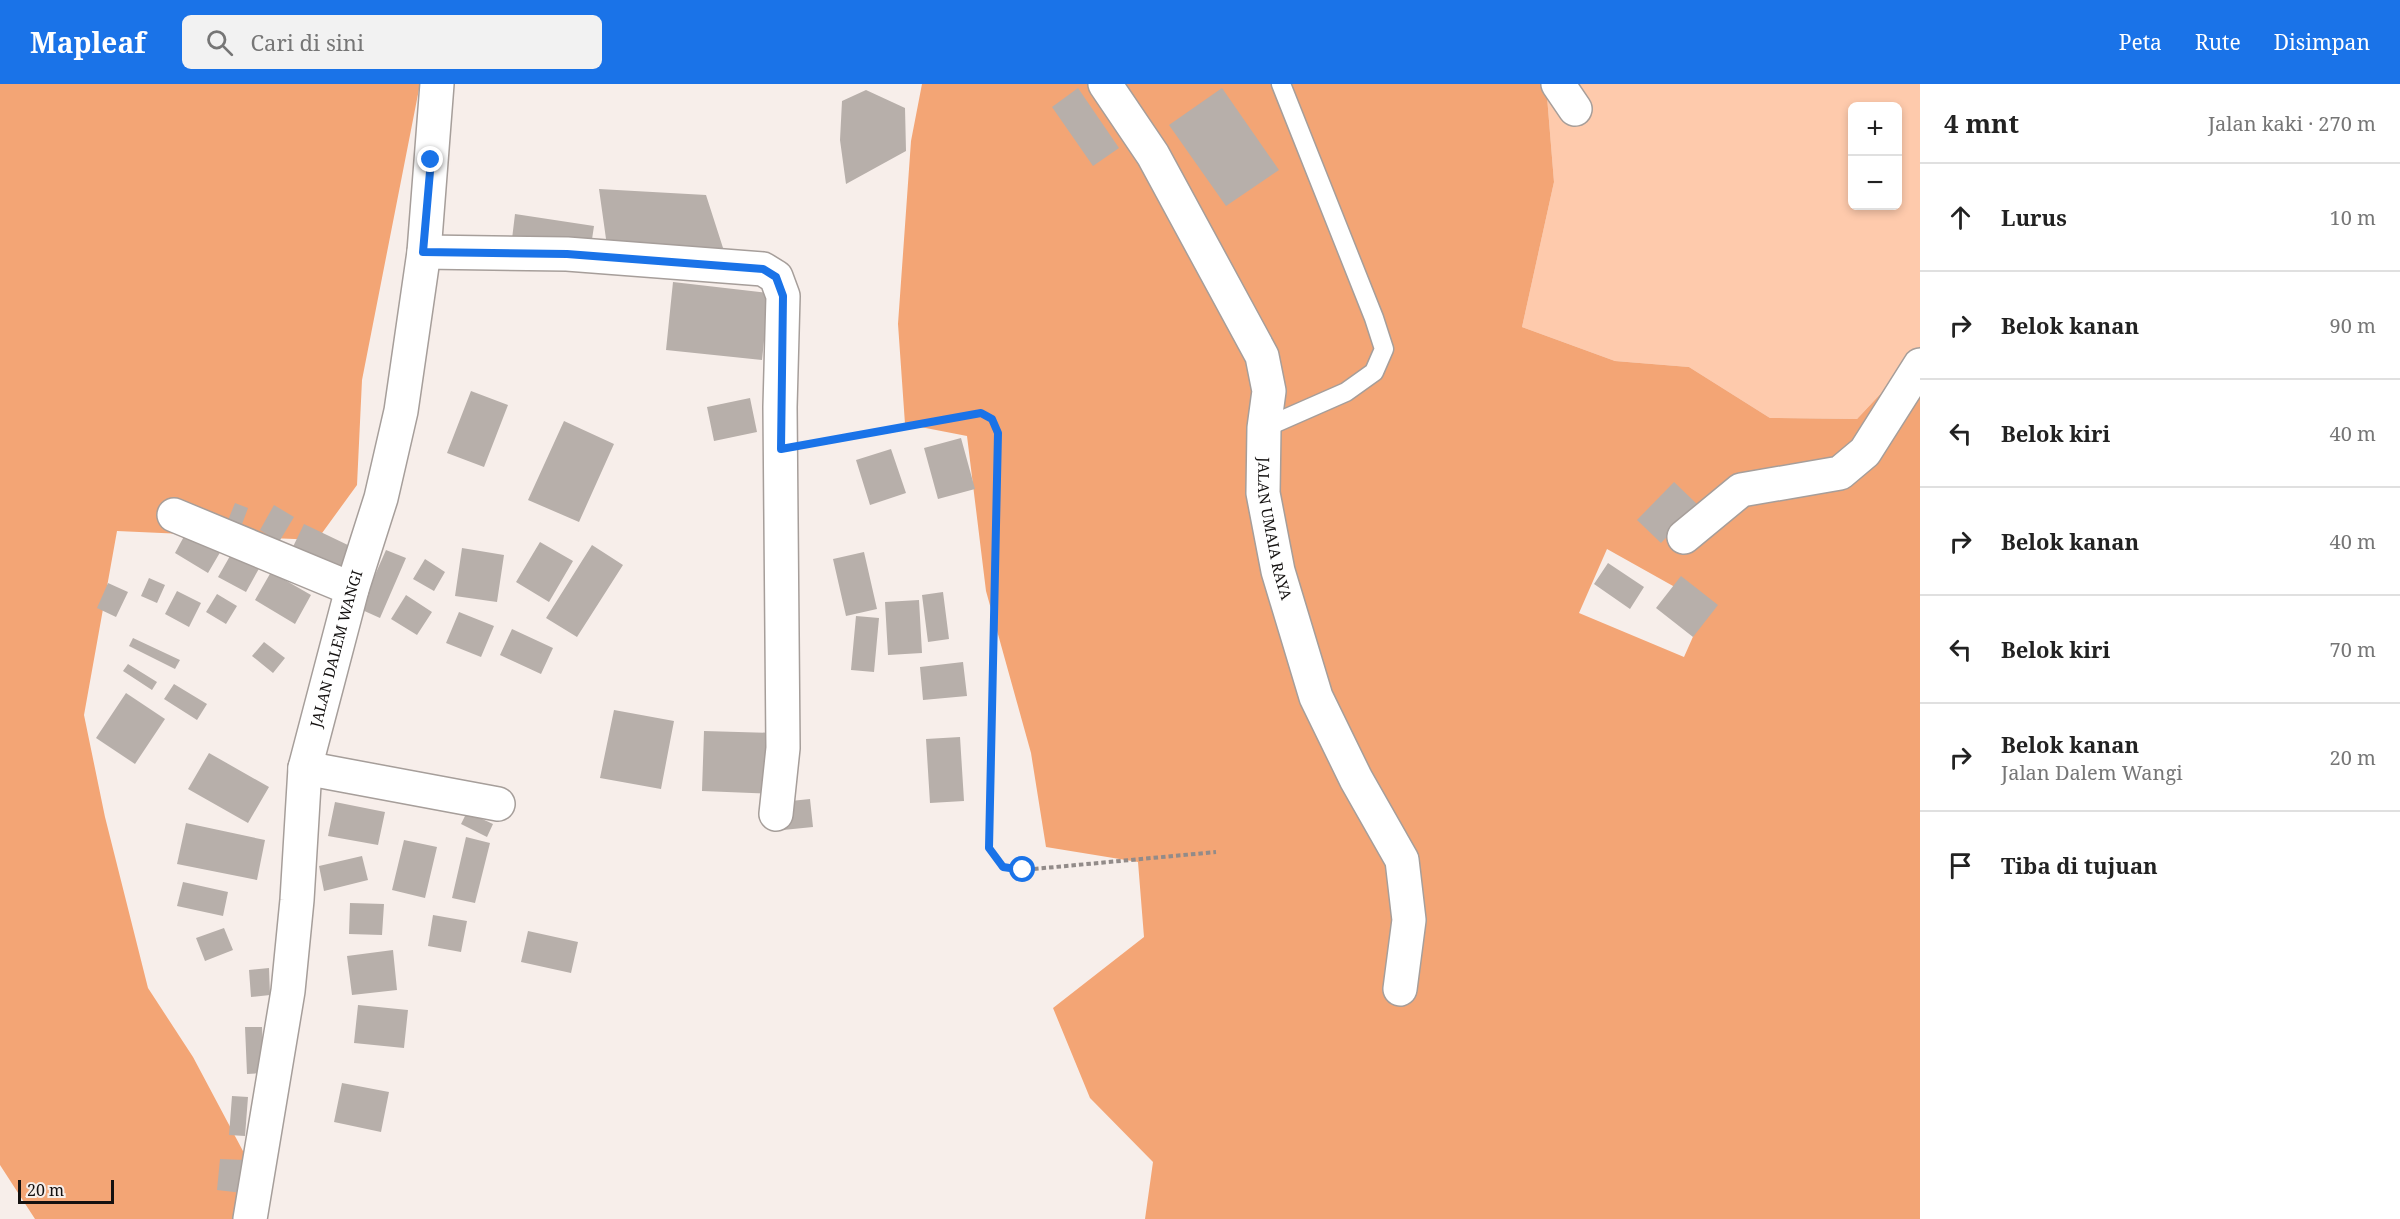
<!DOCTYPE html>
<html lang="id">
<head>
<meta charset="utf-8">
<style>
  body { margin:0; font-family:"Noto Serif",serif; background:#f2f2f2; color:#222 }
  .controls { position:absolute; right:18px; top:18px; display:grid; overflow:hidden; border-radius:9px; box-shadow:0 3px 9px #0003 }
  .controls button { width:54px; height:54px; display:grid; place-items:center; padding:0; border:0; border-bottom:2px solid #e0e0e0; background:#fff; color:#222; font:30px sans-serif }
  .scale { position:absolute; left:18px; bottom:15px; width:96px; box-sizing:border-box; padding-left:6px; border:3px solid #141110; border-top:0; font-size:16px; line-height:21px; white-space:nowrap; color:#141110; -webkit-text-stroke:4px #f7eeea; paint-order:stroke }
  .stop { position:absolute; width:18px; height:18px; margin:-14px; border:4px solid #1a73e8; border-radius:50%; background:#fff }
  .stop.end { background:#1a73e8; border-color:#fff; box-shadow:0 2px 6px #0008 }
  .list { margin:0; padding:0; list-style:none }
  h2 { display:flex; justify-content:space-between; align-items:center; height:78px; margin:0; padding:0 24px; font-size:26px }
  h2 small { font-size:20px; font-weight:400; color:#767676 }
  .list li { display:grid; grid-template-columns:39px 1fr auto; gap:18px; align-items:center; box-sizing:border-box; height:108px; padding:0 24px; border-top:2px solid #e0e0e0 }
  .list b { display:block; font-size:22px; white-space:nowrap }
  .list p { margin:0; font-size:20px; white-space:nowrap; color:#767676 }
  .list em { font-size:20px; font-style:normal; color:#767676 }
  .icon { flex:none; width:33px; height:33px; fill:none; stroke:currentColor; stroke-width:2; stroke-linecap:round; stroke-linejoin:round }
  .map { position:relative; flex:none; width:1920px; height:1135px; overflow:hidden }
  header { display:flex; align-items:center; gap:36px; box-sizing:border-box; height:84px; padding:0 30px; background:#1a73e8; color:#fff }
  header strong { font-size:28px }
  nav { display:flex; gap:33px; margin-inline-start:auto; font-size:21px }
  .search { width:420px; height:54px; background:#f2f2f2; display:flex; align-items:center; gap:15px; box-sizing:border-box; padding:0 21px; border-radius:9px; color:#767676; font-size:22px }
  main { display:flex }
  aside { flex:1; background:#fff }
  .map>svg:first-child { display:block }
</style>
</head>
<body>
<header>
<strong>Mapleaf</strong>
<div class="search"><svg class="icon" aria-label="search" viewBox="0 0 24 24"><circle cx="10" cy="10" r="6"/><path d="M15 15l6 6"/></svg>Cari di sini</div>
<nav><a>Peta</a><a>Rute</a><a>Disimpan</a></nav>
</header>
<main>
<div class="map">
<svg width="1920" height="1135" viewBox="0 0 1920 1135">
  <rect width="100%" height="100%" fill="#f7eeea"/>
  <!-- green -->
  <path fill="#fecaac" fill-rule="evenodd" d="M1546,0H1920V262L1914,274L1857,335L1770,334L1689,283L1615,277L1522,243L1554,98ZM1852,22H1898V122H1852Z"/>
  <!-- forest -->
  <path fill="#f3a575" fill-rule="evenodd" d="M0,0H420L362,296L357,401L317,456L117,447L84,631L105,733L148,904L193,973L252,1084L253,1135H35L0,1081Z
    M922,0H1546L1554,98L1522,243L1615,277L1689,283L1770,334L1857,335L1914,274L1920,262V1135H1145L1153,1078L1090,1014L1053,924L1144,853L1138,778L1046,763L1031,669L986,507L967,352L905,340L898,240L911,57ZM1607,465L1707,521L1684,573L1579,529Z"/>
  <!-- building -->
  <path fill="#b7afaa" d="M1078,4L1119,64L1093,82L1052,23Z
    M1222,4L1279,86L1226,122L1169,41Z
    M866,6L905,24L906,67L846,100L840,56L842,17Z
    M599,105L706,111L724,167L607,162Z
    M515,130L594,142L591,162L512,155Z
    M673,198L769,209L762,276L666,266Z
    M471,307L508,321L484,383L447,369Z
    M750,314L757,348L714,357L707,323Z
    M564,337L614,360L579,438L528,416Z
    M961,354L975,405L938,415L924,364Z
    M891,365L906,409L870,421L856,376Z
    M1674,398L1698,421L1661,459L1637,436Z
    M235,419L248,424L238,451L224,446Z
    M274,421L294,433L279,458L260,446Z
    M304,440L352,463L337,495L289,471Z
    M188,445L222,465L208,489L175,469Z
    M540,458L573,477L549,518L516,498Z
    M592,461L623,481L577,553L546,534Z
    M462,464L504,471L497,518L455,512Z
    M234,465L261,481L246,508L218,493Z
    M386,466L406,474L380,534L360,525Z
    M864,468L877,525L846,532L833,475Z
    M425,475L445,488L434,507L413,495Z
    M1608,479L1644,503L1630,525L1594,500Z
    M271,488L311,511L295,540L255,516Z
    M1681,492L1718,521L1693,553L1656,524Z
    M149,494L165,501L157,519L141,512Z
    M108,499L128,508L116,533L97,524Z
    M177,507L201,519L189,543L165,530Z
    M943,508L949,555L928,558L922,511Z
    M217,510L237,522L226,540L206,528Z
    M406,511L432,528L417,551L391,535Z
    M919,516L922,569L888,571L885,518Z
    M459,528L494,542L481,573L446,559Z
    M856,532L879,534L874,588L851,586Z
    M512,545L553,564L541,590L500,571Z
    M133,554L180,576L175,585L129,562Z
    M264,558L285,574L273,589L252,572Z
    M963,578L967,612L923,616L920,583Z
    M128,580L157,598L152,606L123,587Z
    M174,600L207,620L197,636L164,615Z
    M126,609L165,635L135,680L96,654Z
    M614,626L674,637L661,705L600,694Z
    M704,647L776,649L774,710L702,707Z
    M960,653L964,717L930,719L926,655Z
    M209,669L269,703L248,739L188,705Z
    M810,715L813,743L783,746L781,718Z
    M335,718L385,728L378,761L328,752Z
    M467,728L493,740L487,753L461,740Z
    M186,739L265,756L257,796L177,780Z
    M466,753L490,759L475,819L452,814Z
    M404,756L437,763L425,814L392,806Z
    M362,772L368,796L324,807L319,782Z
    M183,798L228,808L223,832L177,822Z
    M350,819L384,820L382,851L349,850Z
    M433,831L467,837L461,868L428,862Z
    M224,844L233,866L205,877L196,854Z
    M528,847L578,858L571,889L521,878Z
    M393,866L397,906L352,911L347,872Z
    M269,884L270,911L251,913L249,886Z
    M358,921L408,926L404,964L354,959Z
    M245,943H262L264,989L247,990Z
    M342,999L389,1008L381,1048L334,1038Z
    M232,1012L248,1013L245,1052L229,1051Z
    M220,1075L245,1076L243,1109L217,1106Z"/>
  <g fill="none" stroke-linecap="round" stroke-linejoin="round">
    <!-- lane casing -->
    <g stroke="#a69e9a" stroke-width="21">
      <path id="lane" d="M1264,344L1346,308L1374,288L1384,265L1374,234L1281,0"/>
    </g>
    <!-- street casing -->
    <g stroke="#a69e9a" stroke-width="36">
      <g id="street">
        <path id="s1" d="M1105,0L1153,71L1262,272L1269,307L1264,344L1263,409L1278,487L1316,613L1356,695L1402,776L1409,836L1400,905"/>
        <path d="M1558,0L1575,25"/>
        <path d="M424,168L567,170L763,185L776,193L783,212L780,323L783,664L776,730"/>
        <path d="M174,431L352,505"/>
        <path d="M1684,453L1741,406L1840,389L1865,368L1920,281"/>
        <path d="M305,684L498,720"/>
      </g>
    </g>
    <!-- secondary casing -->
    <g stroke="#a69e9a" stroke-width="36">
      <g id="secondary">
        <path id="s2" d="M250,1135L288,907L297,816L305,684L352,505L381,414L401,327L424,168L437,0"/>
      </g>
    </g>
    <!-- path -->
    <path stroke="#928b89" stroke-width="4" stroke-dasharray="4.5 3" stroke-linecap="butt" d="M814,359L981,329L992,335L998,349L989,764L1003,783L1023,786L1216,768"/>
    <!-- lane -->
    <use href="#lane" stroke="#fff" stroke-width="18"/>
    <!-- street -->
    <use href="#street" stroke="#fff" stroke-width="33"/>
    <!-- secondary -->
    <use href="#secondary" stroke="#fff" stroke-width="33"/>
  </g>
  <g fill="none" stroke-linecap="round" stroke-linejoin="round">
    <!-- route -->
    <path stroke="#1a73e8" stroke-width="8" d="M431,76L423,168L567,170L763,185L776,193L783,212L781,365L981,329L992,335L998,349L989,764L1003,783L1023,786"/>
  </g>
  <g text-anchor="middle" stroke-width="6" stroke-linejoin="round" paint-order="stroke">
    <!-- street labels -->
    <g font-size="15" fill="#141110" stroke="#f7eeea">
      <text dy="5" stroke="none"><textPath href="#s1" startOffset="489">JALAN UMAIA RAYA</textPath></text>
      <text dy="5" stroke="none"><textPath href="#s2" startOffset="578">JALAN DALEM WANGI</textPath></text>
    </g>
  </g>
</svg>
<div class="controls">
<button>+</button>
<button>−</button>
</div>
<div class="scale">20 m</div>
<div class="stop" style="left:1023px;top:786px"></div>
<div class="stop end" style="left:431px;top:76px"></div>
</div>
<aside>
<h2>4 mnt<small>Jalan kaki · 270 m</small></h2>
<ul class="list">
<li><svg class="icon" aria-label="ahead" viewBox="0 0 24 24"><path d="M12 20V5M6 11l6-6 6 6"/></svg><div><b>Lurus</b></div><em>10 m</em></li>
<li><svg class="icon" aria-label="right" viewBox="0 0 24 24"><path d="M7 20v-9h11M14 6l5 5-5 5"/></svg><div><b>Belok kanan</b></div><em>90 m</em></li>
<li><svg class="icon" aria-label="left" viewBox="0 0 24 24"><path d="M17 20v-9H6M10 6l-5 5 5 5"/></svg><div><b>Belok kiri</b></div><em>40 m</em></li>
<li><svg class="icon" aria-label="right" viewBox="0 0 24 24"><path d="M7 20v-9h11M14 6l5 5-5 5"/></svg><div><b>Belok kanan</b></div><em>40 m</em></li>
<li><svg class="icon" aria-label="left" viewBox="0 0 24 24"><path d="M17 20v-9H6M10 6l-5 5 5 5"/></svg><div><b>Belok kiri</b></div><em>70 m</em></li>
<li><svg class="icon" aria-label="right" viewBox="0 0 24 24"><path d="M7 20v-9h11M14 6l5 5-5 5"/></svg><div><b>Belok kanan</b><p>Jalan Dalem Wangi</p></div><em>20 m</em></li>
<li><svg class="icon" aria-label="arrive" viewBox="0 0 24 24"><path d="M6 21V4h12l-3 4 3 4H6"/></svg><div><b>Tiba di tujuan</b></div></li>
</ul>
</aside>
</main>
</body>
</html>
